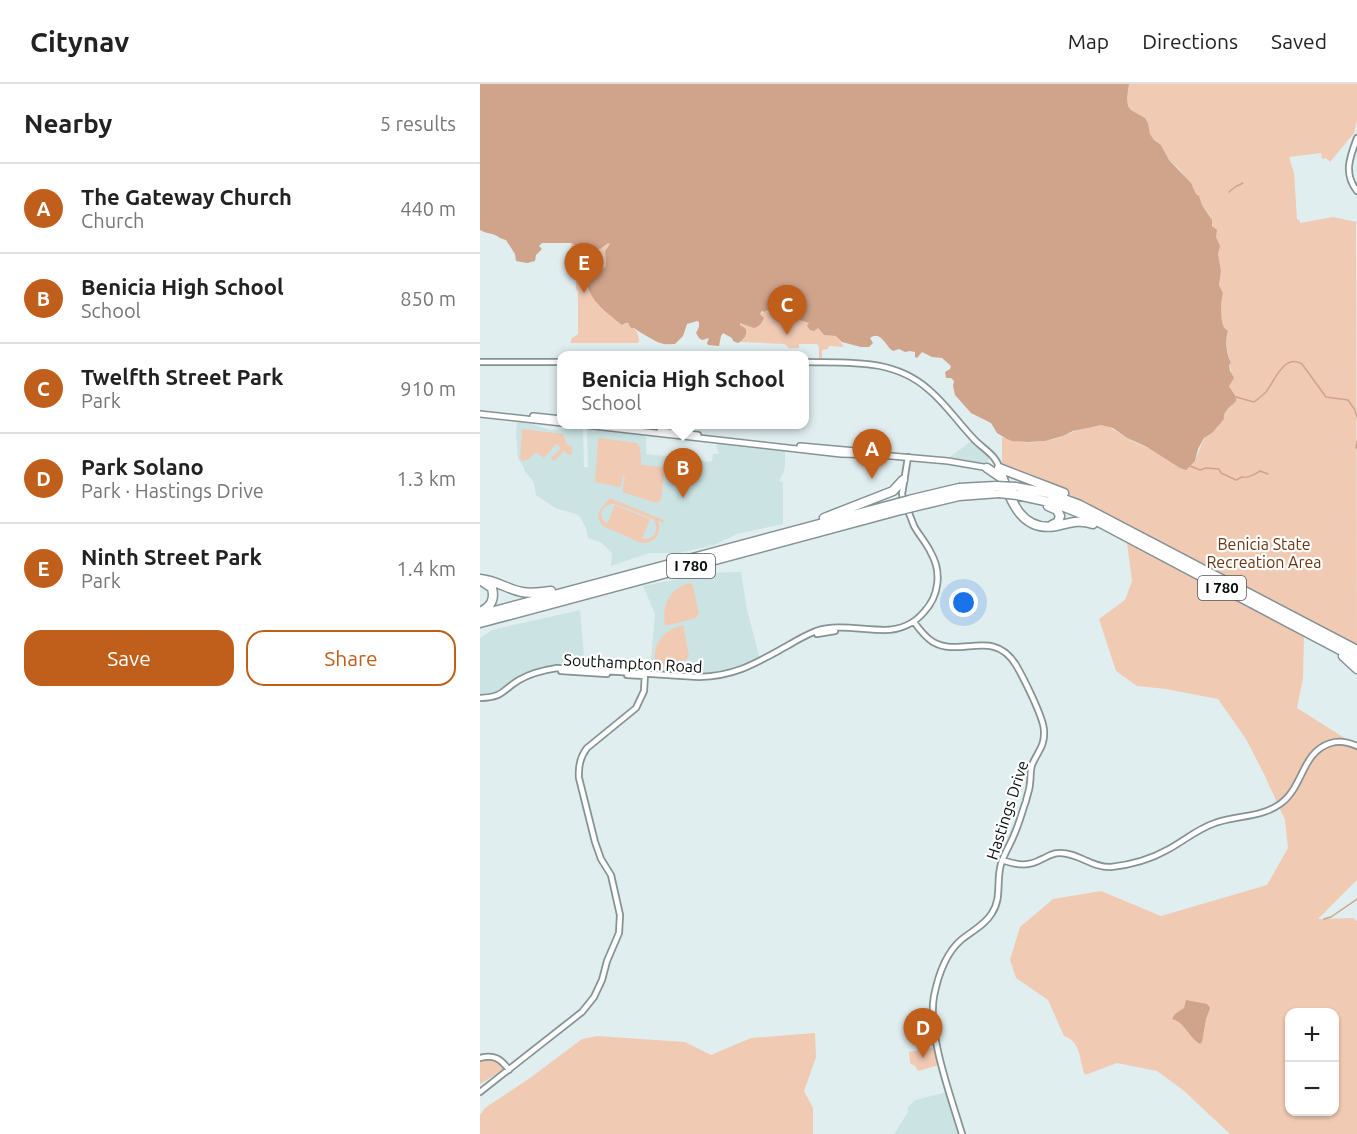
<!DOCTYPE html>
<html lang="en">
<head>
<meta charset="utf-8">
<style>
  body { margin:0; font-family:Ubuntu,sans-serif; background:#f6f6f6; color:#222 }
  .controls { position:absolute; right:18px; bottom:18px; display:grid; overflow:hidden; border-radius:12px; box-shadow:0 2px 4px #0004 }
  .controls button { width:54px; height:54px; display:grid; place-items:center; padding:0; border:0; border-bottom:2px solid #e0e0e0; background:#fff; color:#222; font:30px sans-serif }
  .you { position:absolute; left:484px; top:519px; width:21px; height:21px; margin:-15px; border:4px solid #fff; border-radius:50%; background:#1a73e8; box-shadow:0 0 0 9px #1a73e833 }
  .badge { display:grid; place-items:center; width:39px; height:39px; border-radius:50%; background:#bf5f1b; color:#fff; font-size:20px; font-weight:700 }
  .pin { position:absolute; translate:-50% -50px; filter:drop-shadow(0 2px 3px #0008) }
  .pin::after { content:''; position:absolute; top:32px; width:21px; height:18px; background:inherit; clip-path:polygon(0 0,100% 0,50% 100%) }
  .popup { position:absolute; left:77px; top:267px; width:252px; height:78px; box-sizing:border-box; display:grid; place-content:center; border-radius:12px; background:#fff; filter:drop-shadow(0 2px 4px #0005); font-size:20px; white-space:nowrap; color:#767676 }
  .popup b { font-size:22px; color:#222 }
  .popup::after { content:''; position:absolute; left:50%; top:100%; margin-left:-12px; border:12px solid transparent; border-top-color:#fff }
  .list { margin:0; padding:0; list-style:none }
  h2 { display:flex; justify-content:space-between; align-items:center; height:78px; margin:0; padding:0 24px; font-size:26px }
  h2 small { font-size:20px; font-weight:400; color:#767676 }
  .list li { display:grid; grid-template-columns:39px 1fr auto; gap:18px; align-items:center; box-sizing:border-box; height:90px; padding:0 24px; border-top:2px solid #e0e0e0 }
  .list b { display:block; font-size:22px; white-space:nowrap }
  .list p { margin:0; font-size:20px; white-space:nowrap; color:#767676 }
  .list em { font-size:20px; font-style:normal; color:#767676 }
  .actions { display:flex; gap:12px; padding:18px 24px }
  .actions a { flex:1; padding:14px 0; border:2px solid #bf5f1b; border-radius:18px; text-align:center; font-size:21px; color:#bf5f1b }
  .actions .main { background:#bf5f1b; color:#fff }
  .map { position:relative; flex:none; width:877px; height:1050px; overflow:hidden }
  header { display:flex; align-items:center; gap:36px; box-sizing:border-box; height:84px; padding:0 30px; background:#fff; border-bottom:2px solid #e0e0e0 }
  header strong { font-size:28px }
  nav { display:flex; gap:33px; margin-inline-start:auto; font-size:21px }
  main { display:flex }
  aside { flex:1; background:#fff }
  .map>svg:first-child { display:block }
</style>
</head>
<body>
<header>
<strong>Citynav</strong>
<nav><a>Map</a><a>Directions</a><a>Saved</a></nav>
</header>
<main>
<aside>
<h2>Nearby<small>5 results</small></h2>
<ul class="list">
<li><span class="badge">A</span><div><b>The Gateway Church</b><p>Church</p></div><em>440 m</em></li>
<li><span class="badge">B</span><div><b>Benicia High School</b><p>School</p></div><em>850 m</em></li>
<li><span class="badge">C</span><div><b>Twelfth Street Park</b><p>Park</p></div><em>910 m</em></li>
<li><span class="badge">D</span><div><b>Park Solano</b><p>Park · Hastings Drive</p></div><em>1.3 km</em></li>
<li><span class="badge">E</span><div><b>Ninth Street Park</b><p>Park</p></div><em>1.4 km</em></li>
</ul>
<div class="actions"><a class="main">Save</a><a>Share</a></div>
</aside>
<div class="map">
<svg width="877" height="1050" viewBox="0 0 877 1050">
  <rect width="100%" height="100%" fill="#e1eeef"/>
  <!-- built -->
  <path fill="#cce3e4" d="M37,337L52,340L70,346L103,344L104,383H108L107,346L110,344L164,351L166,353V370L222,376L225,378L232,377L233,370H239L236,362L238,359L303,366L305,368V381L304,388L299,397L303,398V440L257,450L234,461L199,469H169L131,482L132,469L122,459L108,454L106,444L100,433L96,430L75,424L56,411L54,400L51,394L45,388L44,384L38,374L36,349Z
    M491,357L510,373L506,380L470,373Z
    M261,488L267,526L280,575L249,588L229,592L170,587L175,530L163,502L228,489Z
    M100,526L104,572V582L87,581L64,583L49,589L19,610L0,613V554L12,546Z
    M467,1008L478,1050H414L428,1028V1023L435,1016Z"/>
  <!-- green -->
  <path fill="#f1cab4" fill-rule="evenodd" d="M649,0H877V37L874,49L850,78L846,74L842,75L841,69L809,73L814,89L817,135L820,137V139L853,133L876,138L877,561L643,449L616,425L587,409L524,383L522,380V353C541,361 561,359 581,353C593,348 606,342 620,341C630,341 637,348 645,353C665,366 692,370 715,377L722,359L726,352L736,345L742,336L745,328L751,323L756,313L749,302L751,286L749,281L751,279C746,269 746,257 748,247C746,246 745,245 744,243C740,237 741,216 743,209L739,201L741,187L738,170L739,165L730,132L722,121L719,113L716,110L713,103L699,85L689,76L681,61L674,56L670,50L668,39L665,34L651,26L648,22L647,14Z
    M128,158L130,160L125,167L126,182L120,187H115L107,204L118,220L145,239C153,240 160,250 159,258L157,259H90L92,254L98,250V207L96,205V192L98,190C97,177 89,173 91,159Z
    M287,226H302L309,229L311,233L327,237L329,239V240L337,243L344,251L357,252L364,263L349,262L348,265L342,266V276H339V262L337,260H319V264H309L304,260L260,258L264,255L260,239L280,241L283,237L280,230Z
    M42,345L83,350L87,361H90L92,363V370L89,371L84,367L74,377L71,374L81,364L76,360L64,374L56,368L48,376L42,377L40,374Z
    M120,354L157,359L160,364L161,381L185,383L181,416L177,419L142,408L145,393L143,392L141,402L139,403L115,398L118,355Z
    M130,414L184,436L183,439L178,437C182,450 175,460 161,459L123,442C112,428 123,424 130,414ZM132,420H135L173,435C180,445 175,456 162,455L170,435L135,421L127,440L134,443C120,439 115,425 132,420Z
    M647,459L824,551L823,594L817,624L863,653L877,665V796L838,835L873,834L877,837V1050H750L703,1006L677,987L637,979L605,991C599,977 602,958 584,952L568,916L536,894L530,876L540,843L573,815L621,807L681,832L787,801L808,764L805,736L785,692L766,655L738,615L686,605L657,602L636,587L619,535L645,516L652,497ZM810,928H854V1028H810Z
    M212,499L219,529L216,534L185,542C181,522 190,502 212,499Z
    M203,541L209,572L206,576L176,583C171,562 182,546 203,541Z
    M335,949L336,973L324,1007L333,1024V1050H0V1031L5,1024L50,994L102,955L117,952L205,958L231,971L271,954Z
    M452,964L455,965L459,981L438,987L435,982L430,979L429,968Z
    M13,975L25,985L0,1000V977Z"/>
  <!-- water -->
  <path fill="#d0a38b" d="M0,0H649L647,14L648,22L651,26L665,34L668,39L670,50L674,56L681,61L689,76L711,99L716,110L719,112L722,121L732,136V142L737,146L736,153L740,162L738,170L741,187L739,201L743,209C741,216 740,237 744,243C744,244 746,245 748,247C745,257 746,269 751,279L749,281L750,287L754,294L749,302L756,313V317C751,323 742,328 744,335L733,348L724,354L718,365L715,377L706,386L700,384L667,363L647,354L633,344L621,341L593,347L583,352L565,357L548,358L532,357L527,355L517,349L511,339L491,329L475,311L473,302L474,297L471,294H466L465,288L470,285L471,282L462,274L452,273L442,268L437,274L435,273V268L430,267L425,268L419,265L413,267C405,262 401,246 390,254L393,259L389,263H381L362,258L356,252L344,251L338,244L334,247L330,246L327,242L329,239L320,236L319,234C314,234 310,234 309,229L302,226H287L284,228L282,227L280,230L284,234C282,239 280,242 274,244L260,239V241L266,245C267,251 264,256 258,259L253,257L252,254L243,249L241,252L239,262L228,261L227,259L229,254L222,256L219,254L216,249L219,243V238L217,237L207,240L203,252L195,260C191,260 185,261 180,259C175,257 159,248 154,244H151L148,239H145L142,241C125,227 105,214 106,190L120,187L126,182L125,167L130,160L128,159L120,165L101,168L92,159H62L59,162L62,165L56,171L55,177L47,179L36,177L35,170L26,156C21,155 19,153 15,151C10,149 5,149 0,146Z
    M706,916L727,920L730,924L726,935L722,958L720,960C709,954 705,938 692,935L695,930L704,924Z"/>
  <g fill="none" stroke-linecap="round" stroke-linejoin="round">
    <!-- stream -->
    <path stroke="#d0a38b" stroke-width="1.5" d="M749,108L755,103L763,99
      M756,313L774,318C778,315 782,312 786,308C794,298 804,269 822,280L846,313L868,316L875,326L877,333
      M877,357L876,364H877
      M710,382L720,386L726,384L739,385L741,389L756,396L762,393C768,395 775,390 780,387L788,390
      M844,835L851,833L877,815"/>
    <!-- tertiary casing -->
    <g stroke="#869293" stroke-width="8">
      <path id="tertiary" d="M877,54C870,73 863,89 877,107
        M0,278H82
        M324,278C368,279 413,274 448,305C465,319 477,337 492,353C500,363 517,371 519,384
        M424,418L422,410L428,373
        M434,538C439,545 445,553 453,558C481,574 514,544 536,581C543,593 564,634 564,647C565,663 557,668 552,681C550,687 551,693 550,699C550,705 547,711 546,717C542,728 539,740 534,751C530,761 524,770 521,780C516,797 522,814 512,829C505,841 492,847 481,856C466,869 458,892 454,912C447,949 471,1013 482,1050
        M337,550L355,547
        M81,587L127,590
        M147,591L165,592
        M0,614C24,613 21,607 39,596C51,589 64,586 77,584L219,593C256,592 276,579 307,562C317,556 326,551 336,547C357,540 382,546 404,546C419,546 434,540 444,528C459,512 462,488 451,469C447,460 439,451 434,442C432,437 430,431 427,425
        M522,776C537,781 548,783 562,775C567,773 572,769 579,769C597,768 612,784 631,783C649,781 671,775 687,766C704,757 717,745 735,739C757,731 780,734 800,720C824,703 821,668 851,659C860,656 868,658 877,662
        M0,974C14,970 21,975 29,986
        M0,1008L102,928L114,913L122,896L127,877L139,849L140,831L131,791L121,775L115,758L99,694C98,682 100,673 107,664L156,624L164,607L165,589"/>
    </g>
    <!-- secondary casing -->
    <g stroke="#869293" stroke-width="8">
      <path id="secondary" d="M0,330L82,339
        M53,332L82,335
        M96,340L361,370L400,371L468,377L509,384
        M127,340L141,342
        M180,347L218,351
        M320,362L376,367L379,369"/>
    </g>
    <!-- motorway casing -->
    <g stroke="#869293" stroke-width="11">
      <path id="motorway" d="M507,384L523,395
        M519,384C529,410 538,449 576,442C590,439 599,435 613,440
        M519,384L584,409
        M535,403L568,409L600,421L877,566
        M537,411L574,419L609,433L877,575
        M429,416L479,404L516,402
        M568,422L577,426L580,432L578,438L572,441
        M433,423L479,412L519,409
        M344,434L413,407L423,396
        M0,495C15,496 27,505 42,508C51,510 61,508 71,507
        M0,528C11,523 15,516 12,504L3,498
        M0,531L418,419
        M0,539L421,426
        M863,572L877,585"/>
    </g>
    <!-- tertiary -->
    <use href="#tertiary" stroke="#fff" stroke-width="4.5"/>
    <!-- secondary -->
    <use href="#secondary" stroke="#fff" stroke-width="5"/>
    <!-- motorway -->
    <use href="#motorway" stroke="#fff" stroke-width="8"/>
    <!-- motorway-bridge casing -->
    <g stroke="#869293" stroke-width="11" stroke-linecap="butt">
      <path id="motorway-bridge" d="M516,402L535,403
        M519,409L537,411
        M418,419L429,416
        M421,426L433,423"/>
    </g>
    <!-- motorway-bridge -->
    <use href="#motorway-bridge" stroke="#fff" stroke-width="8"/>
  </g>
  <g text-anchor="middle" stroke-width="4.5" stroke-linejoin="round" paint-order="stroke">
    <!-- shield labels -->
    <g fill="#fff" stroke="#535656" stroke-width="1.5">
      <rect x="187" y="470" width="48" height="24" rx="4.5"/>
      <rect x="718" y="492" width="48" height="24" rx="4.5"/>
    </g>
    <g font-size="15" font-weight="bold" fill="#090d0d">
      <text x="211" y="487">I 780</text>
      <text x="742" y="509">I 780</text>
    </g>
    <!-- park labels -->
    <g font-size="16" fill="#6c340f" stroke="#fff">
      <text x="784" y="466">Benicia State<tspan x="784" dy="18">Recreation Area</tspan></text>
    </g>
    <!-- street labels -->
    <g font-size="16" fill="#090d0d" stroke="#fff">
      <text transform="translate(153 579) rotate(3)" y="6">Southampton Road</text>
      <text transform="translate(527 726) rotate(-72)" y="6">Hastings Drive</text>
    </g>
  </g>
</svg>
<div class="controls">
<button>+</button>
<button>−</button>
</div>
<div class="you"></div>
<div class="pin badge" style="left:392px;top:395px">A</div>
<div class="pin badge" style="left:203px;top:414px">B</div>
<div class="popup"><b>Benicia High School</b>School</div>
<div class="pin badge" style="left:307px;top:251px">C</div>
<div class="pin badge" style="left:443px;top:974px">D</div>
<div class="pin badge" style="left:104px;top:209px">E</div>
</div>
</main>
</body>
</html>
